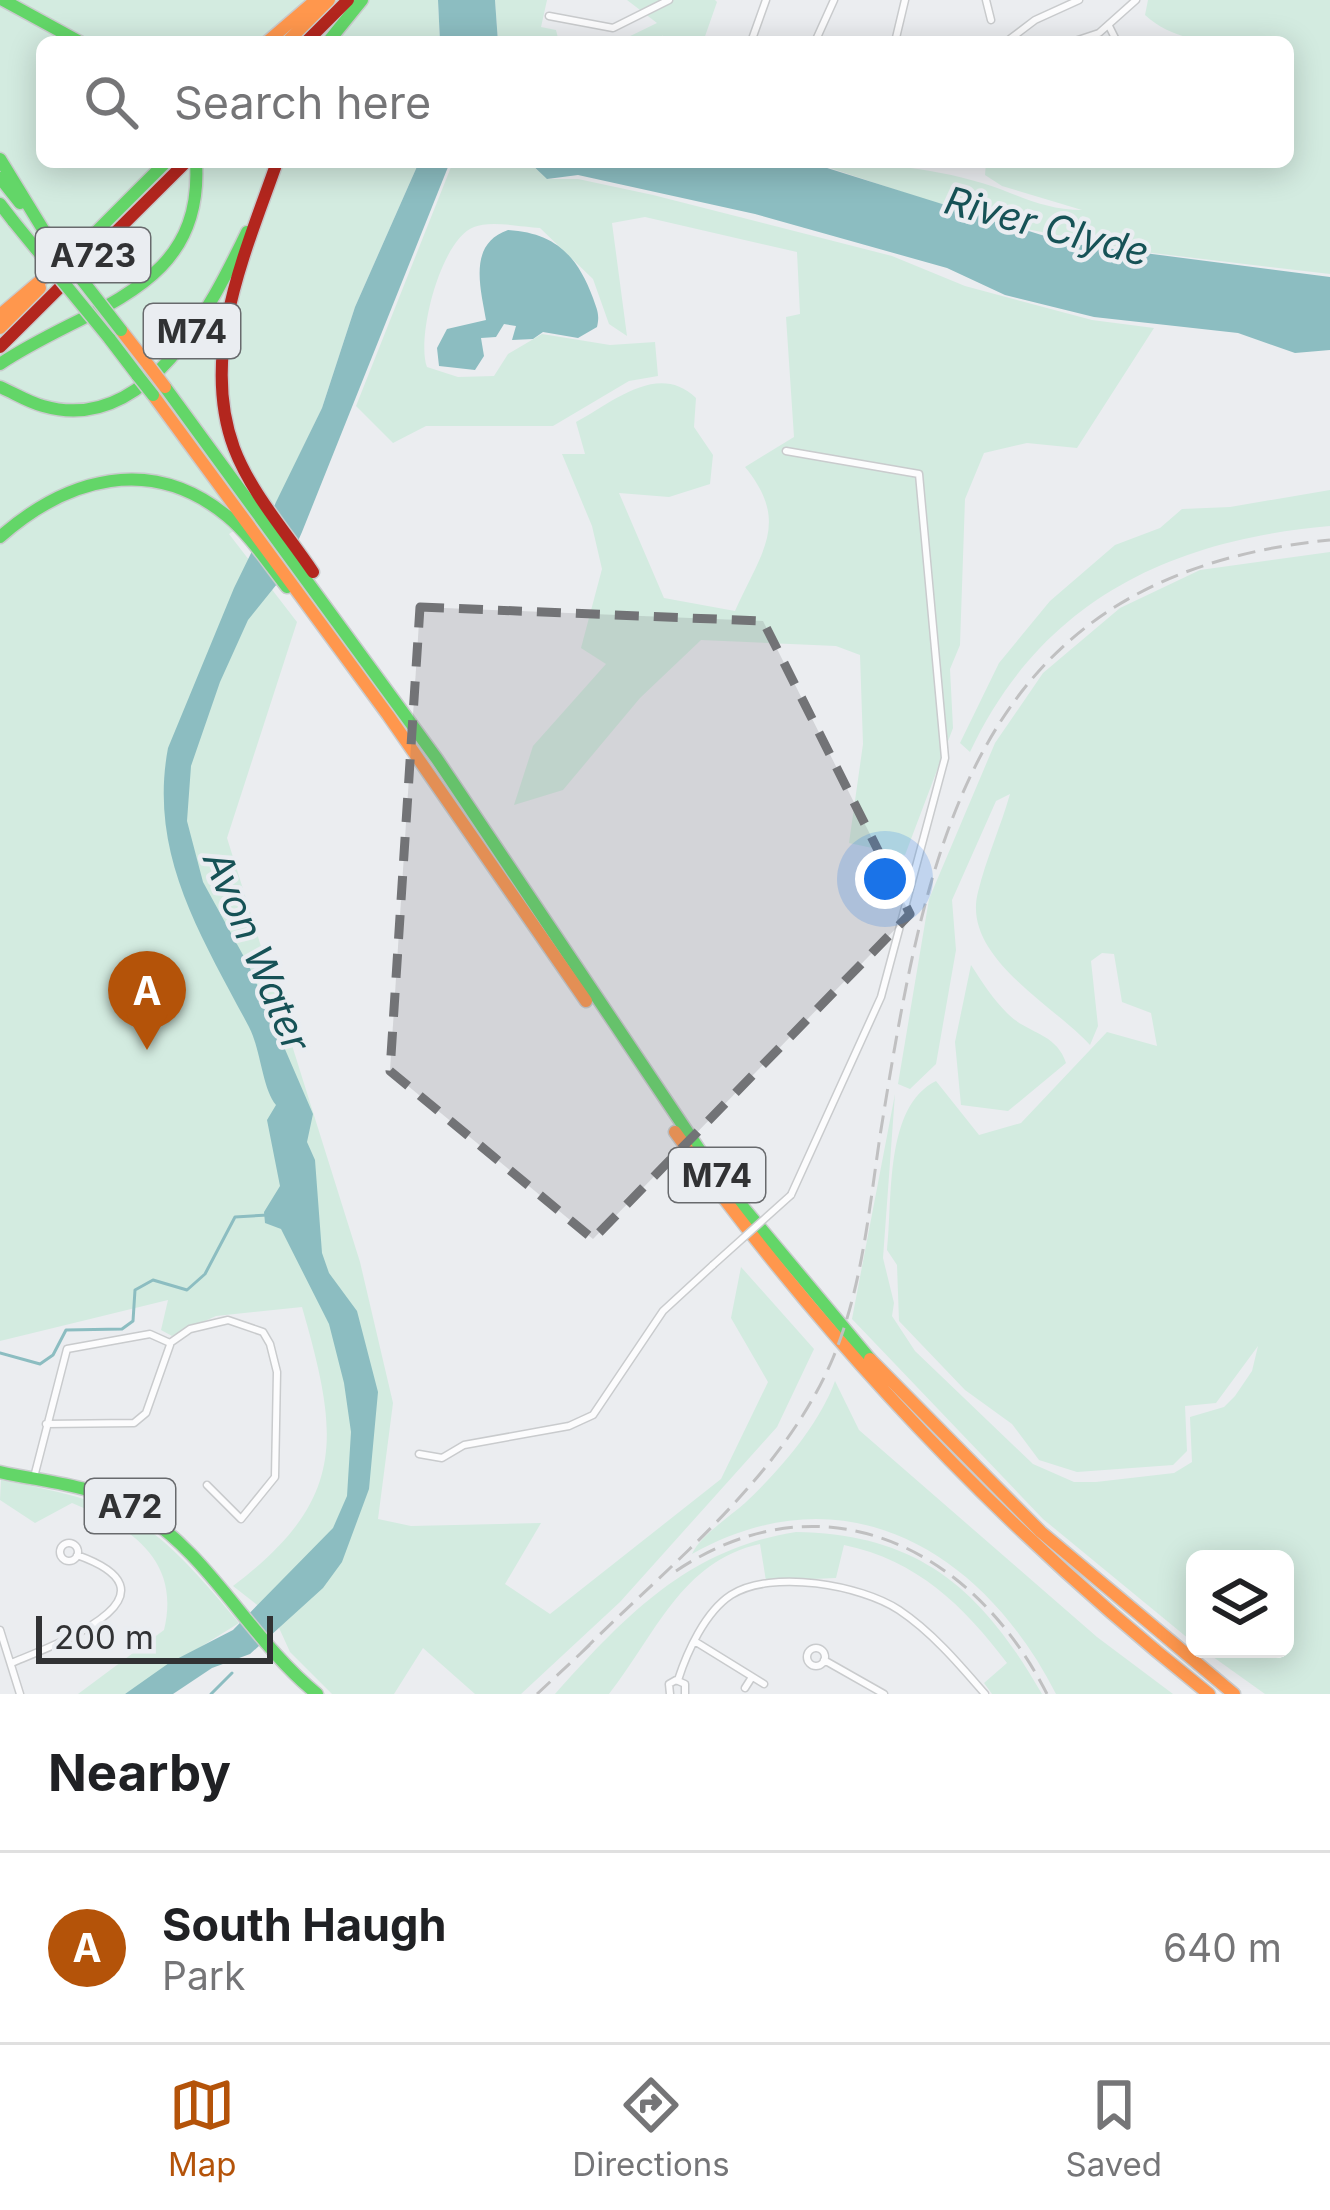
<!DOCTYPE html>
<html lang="en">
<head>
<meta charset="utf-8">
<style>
  body { margin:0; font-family:Inter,sans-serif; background:#f2f2f2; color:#202124 }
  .controls { position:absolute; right:36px; bottom:36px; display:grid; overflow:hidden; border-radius:18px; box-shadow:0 6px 30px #0003 }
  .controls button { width:108px; height:108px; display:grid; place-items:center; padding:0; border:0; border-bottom:3px solid #e0e0e0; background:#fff; color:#202124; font:60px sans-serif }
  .scale { position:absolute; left:36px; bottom:30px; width:237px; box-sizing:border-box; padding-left:12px; border:6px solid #313234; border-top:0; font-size:33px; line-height:42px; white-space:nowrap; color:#313234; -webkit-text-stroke:9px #eaedf1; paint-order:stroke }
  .you { position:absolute; left:885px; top:879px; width:42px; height:42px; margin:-30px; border:9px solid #fff; border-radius:50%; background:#1a73e8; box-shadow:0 0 0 18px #1a73e833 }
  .badge { display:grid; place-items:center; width:78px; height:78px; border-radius:50%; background:#b45309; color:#fff; font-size:39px; font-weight:700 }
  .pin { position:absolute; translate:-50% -99px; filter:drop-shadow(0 3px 6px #0008) }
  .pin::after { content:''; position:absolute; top:63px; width:42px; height:36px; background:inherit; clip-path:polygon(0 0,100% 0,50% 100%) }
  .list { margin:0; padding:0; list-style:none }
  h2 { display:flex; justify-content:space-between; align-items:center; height:156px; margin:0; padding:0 48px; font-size:51px }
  h2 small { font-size:39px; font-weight:400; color:#757577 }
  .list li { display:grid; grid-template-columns:78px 1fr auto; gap:36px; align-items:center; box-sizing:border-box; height:192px; padding:0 48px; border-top:3px solid #e0e0e0 }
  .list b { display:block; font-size:45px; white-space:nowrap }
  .list p { margin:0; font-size:39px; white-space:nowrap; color:#757577 }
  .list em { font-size:39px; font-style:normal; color:#757577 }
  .icon { flex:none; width:66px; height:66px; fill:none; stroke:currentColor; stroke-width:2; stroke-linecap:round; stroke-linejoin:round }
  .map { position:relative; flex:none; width:1330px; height:1694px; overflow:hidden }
  .search { position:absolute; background:#fff; box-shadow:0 6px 30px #0003; left:36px; right:36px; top:36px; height:132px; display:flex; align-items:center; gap:30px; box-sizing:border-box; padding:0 42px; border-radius:18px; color:#757577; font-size:45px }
  .sheet { height:348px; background:#fff }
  nav { display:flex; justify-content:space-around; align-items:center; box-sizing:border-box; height:168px; border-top:3px solid #e0e0e0; background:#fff; font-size:33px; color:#757577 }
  nav a { display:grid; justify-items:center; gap:6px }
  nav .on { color:#b45309 }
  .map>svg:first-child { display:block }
</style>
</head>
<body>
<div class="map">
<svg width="1330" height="1694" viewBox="0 0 1330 1694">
  <rect width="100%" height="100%" fill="#ebedf0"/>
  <!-- green -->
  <path fill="#d3ebe0" d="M0,0H438L440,42H42V162H419L355,307L322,408L277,502L229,534L297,622L227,838L360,1262L393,1403L378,1519L411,1526L541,1523L505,1584L550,1614L721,1479L768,1382L731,1318L741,1267L814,1349L777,1427L620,1602L521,1694H475L423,1648L394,1694H332L290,1652L275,1619L233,1586C348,1499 339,1436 302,1307L216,1316L172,1336L161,1330L168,1300L0,1341Z
    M495,0H547L541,27L556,30L559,42H498Z
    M627,0H715L717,2L703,42H666L662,35L663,42H618L657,23Z
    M1148,0H1330V274L1144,252L996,223L812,162C868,162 929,167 982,183C1018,194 1043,210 1082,210L1002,186L985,175L986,162H1288V42C1239,42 1183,50 1145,15Z
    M453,162H528L548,179H578L653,195L892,256L965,286L1092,320L1154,328L1077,448L1027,443L984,453L965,499L960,645L950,669L953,728L905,855L849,843L863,744L860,655L836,646L701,640L640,698L563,790L514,805L533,746L606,664L581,648L602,569L592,526L562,454H585L576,422C612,403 658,361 696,398L694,427L713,455L710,484L669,497L619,493L664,598L735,611C761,552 791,523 745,467L794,437L786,317L800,314L797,252L645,217L612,223L627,336L609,324L593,279L540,228C521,227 490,220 474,227C440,240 416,339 427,367L458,377L494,376L508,354L542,334L610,345L655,342L658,376L629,381L553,426H426L393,443L356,406Z
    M1330,490V526C1169,540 1041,601 970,752L960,743L999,663L1050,601L1115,545L1160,528L1182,509L1230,507Z
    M1330,552V1694H1265L1202,1649H1285V1559H1195V1644L1043,1519L852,1319L895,1094L883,1258L894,1303L892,1316L915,1351L1033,1464L1074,1482H1096L1174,1473L1192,1462L1190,1417L1224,1407L1235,1396L1252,1371L1258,1346L1216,1403L1185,1406L1187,1451L1173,1465L1077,1472L1039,1460L1012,1424L965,1390L899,1321L897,1265L887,1250C893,1198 884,1107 936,1081L979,1135L1021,1123L1107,1032L1157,1046L1151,1013L1122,1002L1114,954L1102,953L1091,961L1098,1026L1090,1045C1054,1005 961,957 978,892C986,859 1001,826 1010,794L996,801L952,900L956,950L936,1064L910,1089L898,1084L929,899L995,743L1043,673L1120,608L1200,570Z
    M971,965C982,982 993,999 1007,1013C1027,1034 1056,1032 1066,1063L1008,1111L961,1105L955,1042Z
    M835,1381L859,1430L1097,1637L1173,1694H1056C983,1551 846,1468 692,1554C700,1536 728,1518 745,1503C780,1470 819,1425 835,1381Z
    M1,1480C134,1505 153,1521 239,1623L125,1694H78L164,1630C181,1560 131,1527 72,1503L35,1523L0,1500Z
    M796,1532C920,1534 982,1590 1042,1694H992L984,1683L1007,1663C964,1606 917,1560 844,1545L836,1578L766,1581L760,1544C681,1561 655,1636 609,1694H555C625,1616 688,1549 796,1532Z"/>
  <!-- water -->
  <path fill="#8cbdc1" d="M438,0H495L498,42H440Z
    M419,162H450L302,532L281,579L248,620L220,682L191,766L187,821L203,882L249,966L313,1114L307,1142L315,1160L322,1253L329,1273L357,1311L378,1392L369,1489L342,1562L323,1588L250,1654L212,1668L173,1694H125L169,1663L233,1630L333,1528L347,1496L351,1432L344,1383L329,1324L281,1229L265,1223L264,1212L280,1186L267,1120L276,1105C262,1088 261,1050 249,1027C202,937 148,855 168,748L234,588L322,408L355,307Z
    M529,162H808L1067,243L1330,277V350L1295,353L1238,333L1094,317L1005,295L947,268L755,214L578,175L547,179Z
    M508,230C555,233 577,255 593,298C597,310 600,314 597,327L578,338L543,332L533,339L512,340L516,326L504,324L496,337L481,338L484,356L475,370L439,366L437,348L447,329L486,320C481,289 467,244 508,230Z"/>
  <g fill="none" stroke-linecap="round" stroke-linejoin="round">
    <!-- stream -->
    <path stroke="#8cbdc1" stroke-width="3" d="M0,1353L40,1364L53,1355L66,1330L122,1329L133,1321L135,1290L153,1280L187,1290L205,1274L235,1217L268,1215
      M211,1694L232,1673"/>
    <!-- street casing -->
    <g stroke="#c9cbcd" stroke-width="9">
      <path id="street" d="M986,0L991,20
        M549,16L613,28L669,0
        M1109,26L1117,42
        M751,42L766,0
        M815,42L834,0
        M895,42L905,0
        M1006,42L1035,20L1079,0
        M1072,42L1099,33L1136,0
        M923,162H937
        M786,451L919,474L945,758L881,997L791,1195
        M46,1424L134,1423L146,1413L170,1345
        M419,1454L442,1458L464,1445L569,1426L593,1415L663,1311L713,1265
        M33,1481L67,1349L150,1334L170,1343L190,1329L228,1320L263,1332L270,1344L277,1372L275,1477L241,1519L207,1485
        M60 1552a9 9 0 1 1 18 0a9 9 0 1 1-18 0Z
        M0,1630L20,1694
        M696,1642L764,1684
        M807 1657a9 9 0 1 1 18 0a9 9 0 1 1-18 0Z
        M824,1660L884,1694
        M14,1662C57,1644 189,1595 77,1555
        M678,1680C687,1652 705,1612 731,1595C772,1569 861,1585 899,1610C932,1632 960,1665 985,1694
        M745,1688L752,1677
        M670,1694L669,1684L676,1680L685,1684V1694"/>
    </g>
    <!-- fast casing -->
    <g stroke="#c9cbcd" stroke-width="15">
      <path id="fast" d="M3,0L80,42
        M328,42L362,0
        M0,159L44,231
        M0,178L20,203
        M0,204L14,222
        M83,245L166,162
        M109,338L138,376
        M0,364C89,304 204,291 196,162
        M0,387C14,393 28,402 43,406C147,436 211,307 247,232
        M165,387L437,759L717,1176L870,1359
        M0,537C67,478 151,454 227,516C250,535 268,563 287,587
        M0,1472C44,1482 94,1485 135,1509C210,1553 249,1639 317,1694"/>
    </g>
    <!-- slow casing -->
    <g stroke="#c9cbcd" stroke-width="15">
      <path id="slow" d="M267,42L316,0
        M287,42L329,0
        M0,315L87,241
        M0,328L40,288
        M121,330L149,366
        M153,395L388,715L586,1001
        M675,1132C828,1346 1003,1530 1209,1694
        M870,1359L1041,1532L1234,1694"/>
    </g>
    <!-- jam casing -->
    <g stroke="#c9cbcd" stroke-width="15">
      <path id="jam" d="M306,42L348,0
        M277,162C246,251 199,353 234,448C251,493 286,532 313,572
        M0,347L186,162"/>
    </g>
    <!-- street -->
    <use href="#street" stroke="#fcfcfd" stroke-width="6"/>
    <!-- fast -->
    <use href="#fast" stroke="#63d668" stroke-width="12"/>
    <!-- slow -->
    <use href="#slow" stroke="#ff974d" stroke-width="12"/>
    <!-- jam -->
    <use href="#jam" stroke="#b3261e" stroke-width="12"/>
    <!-- rail -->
    <path stroke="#c0c0c1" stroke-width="3" stroke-dasharray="18 9" stroke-linecap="butt" d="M676,1571C824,1472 974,1549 1047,1694
      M581,1653C671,1563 782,1478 833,1358C862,1288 869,1210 880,1136C928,837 975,575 1330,540
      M537,1694L594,1641"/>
    <!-- street-bridge casing -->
    <g stroke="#c9cbcd" stroke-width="9" stroke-linecap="butt">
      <path id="street-bridge" d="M713,1265L791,1195"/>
    </g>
    <!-- fast-bridge casing -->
    <g stroke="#c9cbcd" stroke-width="15" stroke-linecap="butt">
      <path id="fast-bridge" d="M14,222L109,338
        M44,231L121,330
        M138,376L153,395"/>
    </g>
    <!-- slow-bridge casing -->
    <g stroke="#c9cbcd" stroke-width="15" stroke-linecap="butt">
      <path id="slow-bridge" d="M149,366L165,387"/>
    </g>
    <!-- street-bridge -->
    <use href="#street-bridge" stroke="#fcfcfd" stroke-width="6"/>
    <!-- fast-bridge -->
    <use href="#fast-bridge" stroke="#63d668" stroke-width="12"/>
    <!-- slow-bridge -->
    <use href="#slow-bridge" stroke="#ff974d" stroke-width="12"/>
  </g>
  <!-- marked area -->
  <path fill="#727376" fill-opacity="0.2" stroke="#727376" stroke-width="9" stroke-dasharray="24 15" stroke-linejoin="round" d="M420,607L763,621L910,914L593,1239L390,1071Z"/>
  <g text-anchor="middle" stroke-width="9" stroke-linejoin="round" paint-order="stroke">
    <!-- shield labels -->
    <g fill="#eaedf1" stroke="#686a6d" stroke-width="3">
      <rect x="36" y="228" width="114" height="54" rx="9"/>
      <rect x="144" y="304" width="96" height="54" rx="9"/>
      <rect x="669" y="1148" width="96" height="54" rx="9"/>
      <rect x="85" y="1479" width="90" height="54" rx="9"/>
    </g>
    <g font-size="33" font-weight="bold" fill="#313234">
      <text x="93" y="267">A723</text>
      <text x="192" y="343">M74</text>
      <text x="717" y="1187">M74</text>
      <text x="130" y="1518">A72</text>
    </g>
    <!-- water labels -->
    <g font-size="39" font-style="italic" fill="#165256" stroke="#eaedf1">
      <text transform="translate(1047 226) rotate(15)" y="14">River Clyde</text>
      <text transform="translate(257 951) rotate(67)" y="14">Avon Water</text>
    </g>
  </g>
</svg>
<div class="controls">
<button><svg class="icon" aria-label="layers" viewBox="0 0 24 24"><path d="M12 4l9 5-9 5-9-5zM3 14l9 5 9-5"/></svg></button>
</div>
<div class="scale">200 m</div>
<div class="you"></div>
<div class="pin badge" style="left:147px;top:1050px">A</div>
<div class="search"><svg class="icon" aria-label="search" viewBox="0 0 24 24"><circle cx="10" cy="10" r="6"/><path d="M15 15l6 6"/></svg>Search here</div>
</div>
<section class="sheet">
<h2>Nearby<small></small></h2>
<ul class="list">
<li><span class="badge">A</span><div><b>South Haugh</b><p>Park</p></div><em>640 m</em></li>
</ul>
</section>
<nav>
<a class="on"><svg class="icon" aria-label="map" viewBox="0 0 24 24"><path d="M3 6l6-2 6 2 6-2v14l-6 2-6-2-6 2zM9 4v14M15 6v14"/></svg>Map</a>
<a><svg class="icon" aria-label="directions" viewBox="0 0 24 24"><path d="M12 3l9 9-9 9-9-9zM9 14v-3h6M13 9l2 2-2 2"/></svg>Directions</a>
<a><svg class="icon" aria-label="saved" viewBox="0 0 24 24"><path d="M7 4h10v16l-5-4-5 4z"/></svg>Saved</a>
</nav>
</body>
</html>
